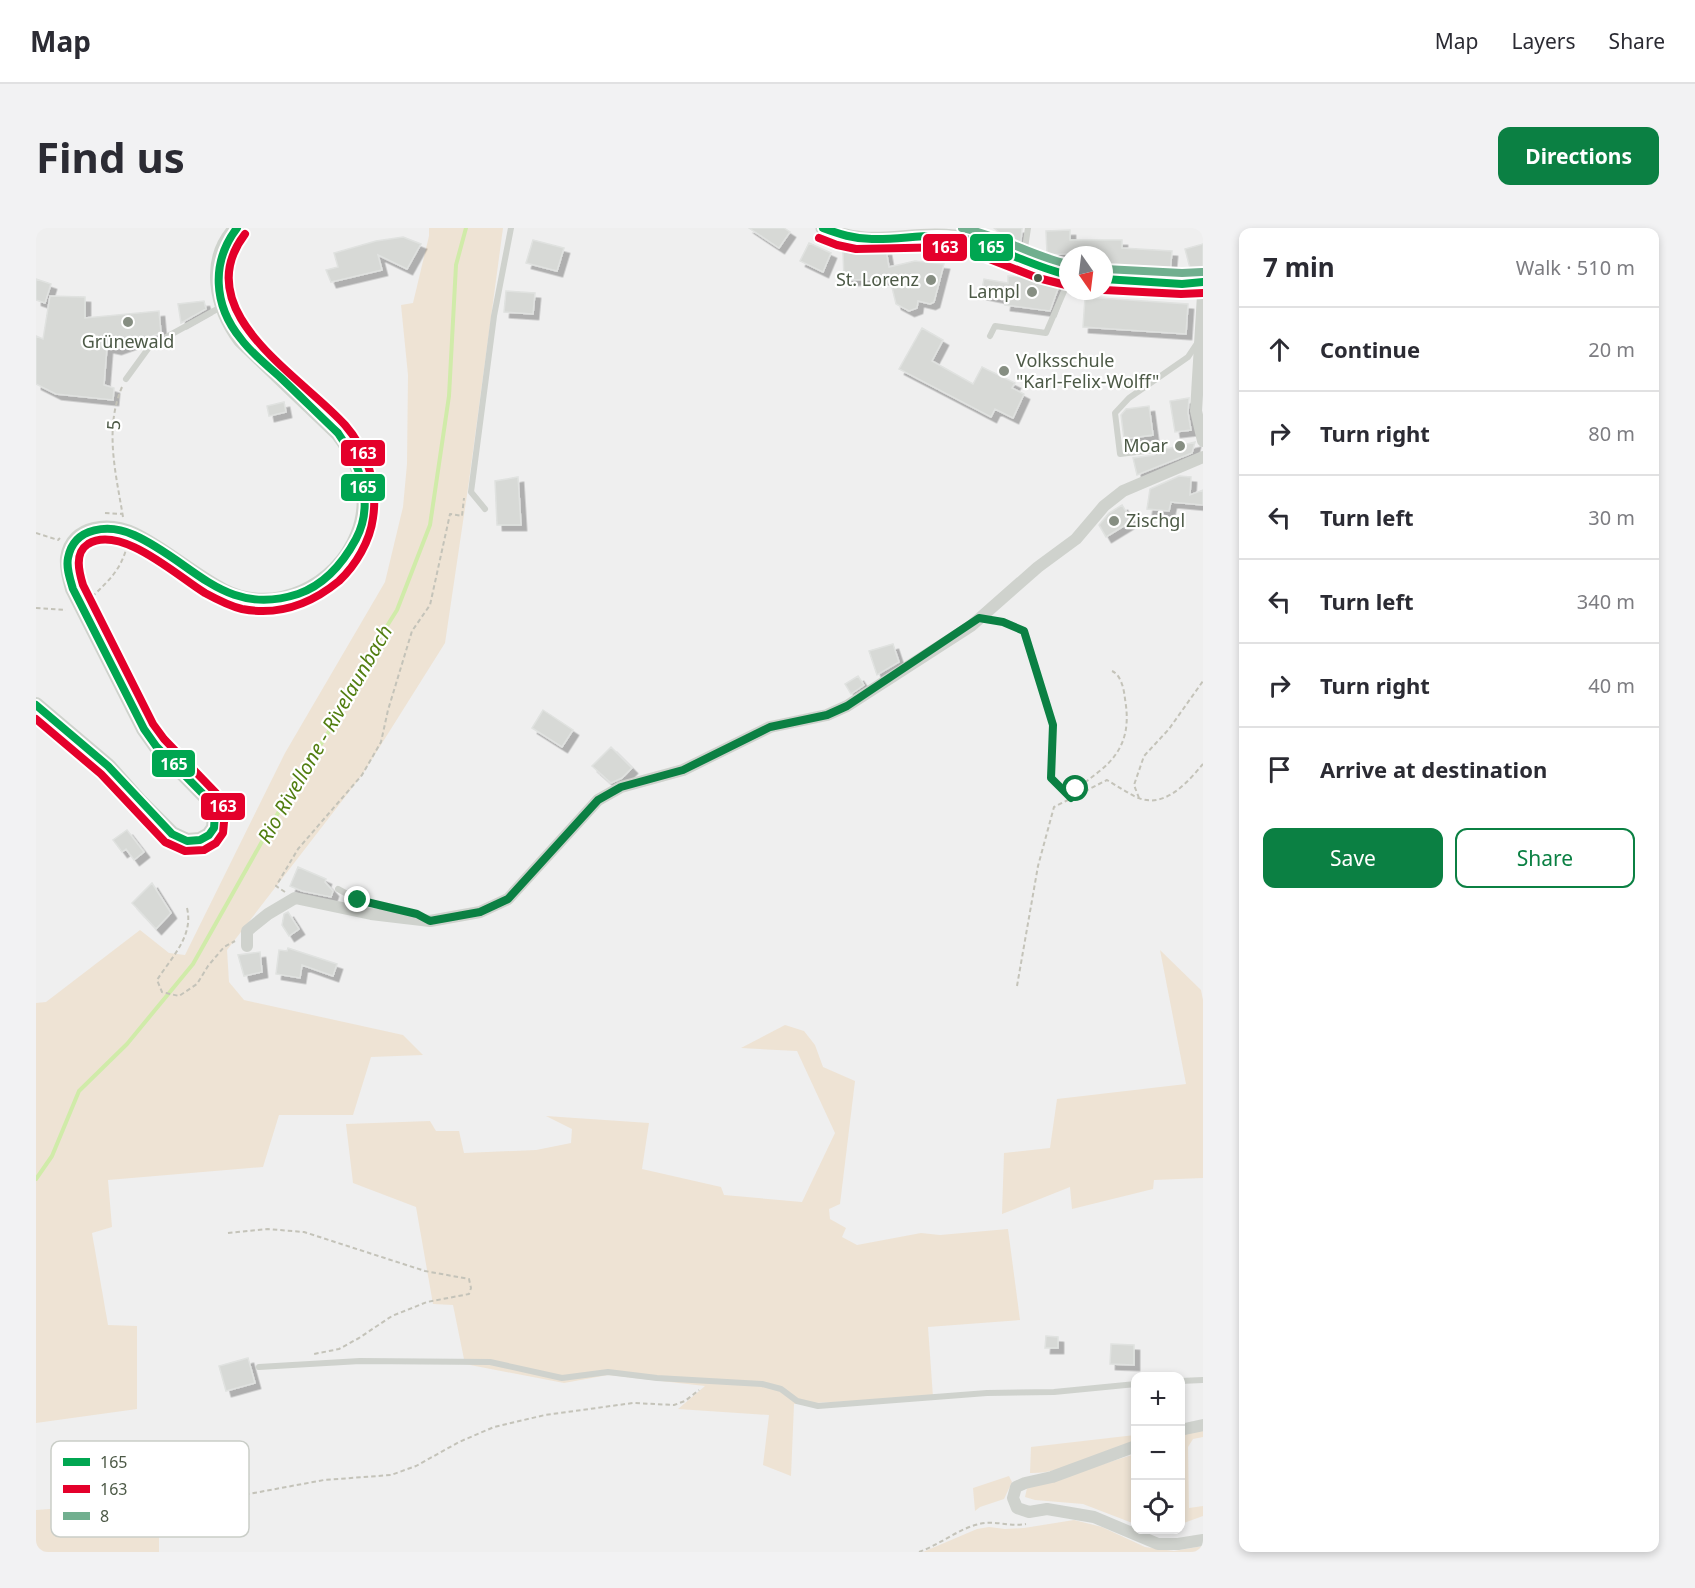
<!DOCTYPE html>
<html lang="en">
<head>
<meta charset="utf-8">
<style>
  body { margin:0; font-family:"Noto Sans",sans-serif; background:#f2f2f3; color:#2b2b33 }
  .controls { position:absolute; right:18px; bottom:18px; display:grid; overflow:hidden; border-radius:12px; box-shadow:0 3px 9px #0003 }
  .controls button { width:54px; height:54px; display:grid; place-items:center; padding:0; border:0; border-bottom:2px solid #e1e1e2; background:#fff; color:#2b2b33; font:30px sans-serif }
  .compass { position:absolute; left:1023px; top:18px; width:54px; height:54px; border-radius:50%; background:#fff; box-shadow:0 3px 9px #0003; rotate:166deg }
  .stop { position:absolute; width:18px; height:18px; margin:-14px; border:4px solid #0b8043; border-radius:50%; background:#fff }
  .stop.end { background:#0b8043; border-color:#fff; box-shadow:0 2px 6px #0008 }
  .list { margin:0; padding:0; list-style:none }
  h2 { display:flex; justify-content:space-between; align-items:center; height:78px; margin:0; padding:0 24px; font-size:26px }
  h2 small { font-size:20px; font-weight:400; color:#7c7c81 }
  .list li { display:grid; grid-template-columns:39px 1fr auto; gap:18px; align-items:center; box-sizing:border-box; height:84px; padding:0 24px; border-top:2px solid #e1e1e2 }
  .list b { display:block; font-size:22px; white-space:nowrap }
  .list em { font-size:20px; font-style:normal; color:#7c7c81 }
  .actions { display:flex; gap:12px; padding:18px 24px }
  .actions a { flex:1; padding:14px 0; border:2px solid #0b8043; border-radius:12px; text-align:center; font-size:21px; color:#0b8043 }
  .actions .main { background:#0b8043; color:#fff }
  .icon { flex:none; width:33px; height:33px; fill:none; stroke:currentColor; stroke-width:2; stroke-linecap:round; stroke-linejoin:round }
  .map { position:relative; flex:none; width:1167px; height:1324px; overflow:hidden; border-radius:12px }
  header { display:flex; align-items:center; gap:36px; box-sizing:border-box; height:84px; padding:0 30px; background:#fff; border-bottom:2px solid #e1e1e2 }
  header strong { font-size:28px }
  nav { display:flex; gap:33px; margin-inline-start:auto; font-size:21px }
  .intro { display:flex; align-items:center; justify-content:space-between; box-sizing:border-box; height:144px; padding:0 36px }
  h1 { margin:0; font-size:42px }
  .button { padding:15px 27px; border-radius:12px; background:#0b8043; color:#fff; font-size:21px; font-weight:700 }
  main { display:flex; gap:36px; padding:0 36px }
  aside { flex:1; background:#fff; border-radius:12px; box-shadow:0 3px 9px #0003 }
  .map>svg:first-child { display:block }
</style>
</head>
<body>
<header>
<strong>Map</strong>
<nav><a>Map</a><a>Layers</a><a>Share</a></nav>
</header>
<div class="intro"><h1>Find us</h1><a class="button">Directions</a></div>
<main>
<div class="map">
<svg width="1167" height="1324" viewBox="0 0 1167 1324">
  <defs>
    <filter id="shadow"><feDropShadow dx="5.5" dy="5.5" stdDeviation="0" flood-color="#0004"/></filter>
  </defs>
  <rect width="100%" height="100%" fill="#efefef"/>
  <!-- green -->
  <path fill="#eee3d4" d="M393,0H467L433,253L409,415L326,547L191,722L193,754L208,772L367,807L387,827L335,829L317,887H243L227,939L72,952L76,999L56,1005L72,1097L101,1098V1181L0,1195V775L10,774L104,702L133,725L149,727L249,525L349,354L367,279L371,236L372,147L365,77L377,75L393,8Z
    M1124,722L1165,762L1167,772V950L1118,952L1117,961L1036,981L1034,959L966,986L968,925L1014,920L1021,871L1150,856Z
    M749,797L768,803L779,817L787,839L819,853L804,976L793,981L794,991L810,1000L806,1009L821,1017L885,1005L904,1007L972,1001L984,1092L892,1099L897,1169L758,1176L755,1248L727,1237L733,1187L642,1181L669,1158L572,1147L528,1155L429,1136L417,1077L397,1076L380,979L317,955L310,896L394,893L400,903H423L428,925L500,922L535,915L536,901L510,888L613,895L606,941L685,959L688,967L766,974L799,905L761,823L705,820Z
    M1167,1201V1209L1157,1211L1152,1219L1153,1280L1167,1278V1288L1145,1296V1207Z
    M1099,1207V1214C1069,1225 1026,1246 994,1245L995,1219Z
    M1099,1226V1296L1047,1276L999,1272L989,1269L991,1260Z
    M973,1248L976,1254L968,1271L944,1279L939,1283L937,1260Z
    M123,1273V1324H0V1282Z
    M1038,1292L1066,1299L1109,1319L1138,1323L1167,1318V1324H887L941,1301L953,1299L969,1301L988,1300Z"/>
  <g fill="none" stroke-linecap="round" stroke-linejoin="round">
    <!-- stream -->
    <path stroke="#d0eba9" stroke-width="4" d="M0,951L16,928L43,863L91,816L157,736L246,578L302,489L339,417L361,382L394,297L413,168L420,37L430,0"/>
  </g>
  <!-- building -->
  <path fill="#d7d9d6" stroke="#e0e2e0" stroke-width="1.5" filter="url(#shadow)" d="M713,0H748L754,4L743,20Z
    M958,0H986L985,13L975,15Z
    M1034,2V12H1086V20L1136,23L1134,45L1068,41V27H1045L1046,25L1011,27L1010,3Z
    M367,9L385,16L371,41L342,27L346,42L295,54L290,42L302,39L298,25L340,13Z
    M497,12L528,20L521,43L490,35Z
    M773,15L795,25L787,44L764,33Z
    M1167,16V41L1155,44L1149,21Z
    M850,22L853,39L879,33L908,36L898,74L894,76L882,73L881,80L873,83L860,76L854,51L808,52L807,24Z
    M972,48L1005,50L1024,55L1014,83L969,77L970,71L945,66L948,51L972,55Z
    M0,51L15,56L9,75L0,72Z
    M470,63L499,65L497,86L468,84Z
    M14,68L49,69V90L123,83L125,105L80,121L71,119L68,157L78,160L77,172L20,166L0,156V108L7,111Z
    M1049,69L1152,76L1150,106L1047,99Z
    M168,73L170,81L145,95L142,76Z
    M886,100L907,112L896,133L937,156L946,139L979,155L976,160L988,166L977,190L959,181L955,189L863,141Z
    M1153,170L1152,185L1155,202L1139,204L1134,173Z
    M248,174L250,184L233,188L231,178Z
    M1113,178L1117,207L1088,211L1085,187L1090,181Z
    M1159,214L1156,225L1101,247L1097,230L1118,227L1122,223Z
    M1143,248L1155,249L1154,267L1167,262V277L1135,274L1133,283L1111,281L1114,261Z
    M482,249L485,297H461L459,253Z
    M1086,277L1096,293L1070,309L1063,297L1073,285Z
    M857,416L863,434L841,447L833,423Z
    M822,448L828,457L815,466L809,456Z
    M507,482L537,502L526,519L496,500Z
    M575,519L596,540L586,550L575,555L556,538Z
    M91,602L108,624L98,632L90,621L86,624L77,612Z
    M262,639L290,651L289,654L297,663L295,669L266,663L254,658Z
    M116,655L135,685L120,701L96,675Z
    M252,684L263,701L253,708L246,697L248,686Z
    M252,720L301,736L297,748L266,737L264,750L240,746L243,722L251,723Z
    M224,724L226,744L208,748L202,727Z
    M1010,1108L1022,1109V1120H1009Z
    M1075,1116L1098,1117V1137L1074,1136Z
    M212,1130L219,1155L190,1163L183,1138Z"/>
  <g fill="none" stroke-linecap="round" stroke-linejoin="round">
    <!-- path -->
    <path stroke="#c4c3b9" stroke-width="2" stroke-dasharray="4.5 3" stroke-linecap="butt" d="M86,159C68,201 80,246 87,289
      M69,285L87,286
      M0,305L22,312L24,310
      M56,369C73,352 85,342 91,318
      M0,380L30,382
      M958,393L967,394L988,403L1017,497L1015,550L1035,570C1042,558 1054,551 1065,542C1089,522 1094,500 1089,471C1088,461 1085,447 1076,443
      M1103,570L1098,557L1108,528L1133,501L1167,453
      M249,664L240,658L262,621L326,547L345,514L352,482L376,403L394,377L414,286L426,288L428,270
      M151,680C158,708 135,730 121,752L126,764L143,768L161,756L172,738L188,719L199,713
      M981,758L1002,638L1018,579L1071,552C1081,558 1090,564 1100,569C1128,582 1151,555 1167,536
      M192,1005L232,1001L268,1004L389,1043L433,1051L435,1060L433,1066L391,1074L356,1088L323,1110L303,1121L278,1126
      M127,1273L191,1270L288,1252L355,1247L380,1238L423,1214L458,1199L509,1187L597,1175L638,1177L649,1173L663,1162
      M883,1324C903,1317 922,1301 943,1296C958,1292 974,1299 990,1296"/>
    <!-- service -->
    <path stroke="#cfd2cd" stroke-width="6" d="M987,33L992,0
      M954,108L959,98L1010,105L1032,54
      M90,151L114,118L185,79
      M1117,222L1084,226L1079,185L1093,170L1152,129L1162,114
      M449,281L435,264L458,88L475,0
      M302,661L322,672L386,688
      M223,1139L324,1133L454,1134L526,1150L572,1144L621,1150L726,1156L745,1161L761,1173L782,1178L951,1165L1018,1164L1100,1156
      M1144,1153L1167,1152"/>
    <!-- minor -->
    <path stroke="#cfd2cd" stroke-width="12" d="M1167,67L1160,183L1167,213
      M211,718V703L232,686L259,670L335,686L394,693L444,684L472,671L562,572L585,559L647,542L734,499L791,487L811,478L935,398L1002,339L1040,311L1068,278L1087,263L1167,229
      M1144,1202L1167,1197
      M1100,1218L1016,1249L989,1255L980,1259L977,1270L981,1280L993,1284L1011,1281L1058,1289L1122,1316H1142L1167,1312"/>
    <!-- tertiary -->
    <path stroke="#cfd2cd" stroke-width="15" d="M787,0C834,23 871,3 918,9C950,14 976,31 1005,40C1014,43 1023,45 1032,47
      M1068,51L1146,56L1167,54"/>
    <!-- secondary -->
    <path stroke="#cfd3cd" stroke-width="16" d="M0,477L72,538L104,574L136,606L151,613L164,612L173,607L178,600L179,586L172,571L120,518L108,501L37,361C34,351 31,340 32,330C37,297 74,296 98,307C129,322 156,347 187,363C239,390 302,358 322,307C337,270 325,235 302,205L205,112C181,80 170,32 201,0"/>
    <!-- bus-1 casing -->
    <g stroke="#fff" stroke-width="12">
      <path id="bus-1" d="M787,0C803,6 818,11 836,11C864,12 891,5 919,9C956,15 993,38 1032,47
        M1068,51L1146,56L1167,54
        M0,477L72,538L136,606L151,613L164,612L173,607L178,600L179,586L172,571L120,518L108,501L37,361C34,351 30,340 32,330C38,298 74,296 98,307C158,334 188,390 262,366C288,357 307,335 320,311C339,275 324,236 302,205C283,187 264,168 245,150C232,138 216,126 205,111C177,77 175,34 201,0"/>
    </g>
    <!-- bus-2 casing -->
    <g stroke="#fff" stroke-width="12">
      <path id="bus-2" d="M783,10L801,17L820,21L917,19L938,25L1002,50L1030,57
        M1068,62L1145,66L1167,65
        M0,491L65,546L129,614L149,623L168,622L180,615L187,605L189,583L180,565L128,511L117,496L47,357C43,344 38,325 52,316C85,296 141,348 169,365C180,371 193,378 206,381C242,388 275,376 303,353C320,337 334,313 337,290C342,258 331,222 309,197C265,148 150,83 209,6"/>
    </g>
    <!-- bus-3 casing -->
    <g stroke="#fff" stroke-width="12">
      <path id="bus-3" d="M926,0C963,7 995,28 1032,36
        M1069,41L1146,45L1166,44"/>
    </g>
    <!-- bus-1 -->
    <use href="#bus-1" stroke="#00a651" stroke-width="8"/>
    <!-- bus-2 -->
    <use href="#bus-2" stroke="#e4002b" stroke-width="8"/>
    <!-- bus-3 -->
    <use href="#bus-3" stroke="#71af8f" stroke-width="8"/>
  </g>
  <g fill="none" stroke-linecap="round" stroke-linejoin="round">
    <!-- route -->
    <path stroke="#0b8043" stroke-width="8" d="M322,672L381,686L394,693L444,684L472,671L562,572L585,559L647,542L734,499L791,487L811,478L943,390L967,394L988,403L1017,497L1015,550L1035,570L1040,561"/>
  </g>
  <!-- markers -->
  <circle fill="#4d5a47" stroke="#fff" stroke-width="2" cx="1002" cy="50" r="5"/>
  <g fill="#868e82" stroke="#fff" stroke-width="2">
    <circle cx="895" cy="52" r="6"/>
    <circle cx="996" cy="64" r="6"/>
    <circle cx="92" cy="94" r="6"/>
    <circle cx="968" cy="143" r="6"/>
    <circle cx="1144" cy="218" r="6"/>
    <circle cx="1078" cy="293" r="6"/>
  </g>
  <g text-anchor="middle" stroke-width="4.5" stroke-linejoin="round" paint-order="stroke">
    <!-- poi labels -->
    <g font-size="18" fill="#4d5a47" stroke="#fff" text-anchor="end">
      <text x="883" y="58">St. Lorenz</text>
      <text x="984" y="70">Lampl</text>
      <text x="92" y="120" text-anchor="middle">Grünewald</text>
      <text x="980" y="139" text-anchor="start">Volksschule<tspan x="980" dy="21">"Karl-Felix-Wolff"</tspan></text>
      <text x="1132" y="224">Moar</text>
      <text x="1090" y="299" text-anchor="start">Zischgl</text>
    </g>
    <!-- street labels -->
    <g font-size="18" fill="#4d5a47" stroke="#fff">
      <text transform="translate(78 197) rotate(-87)" y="6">5</text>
    </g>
    <!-- water labels -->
    <g font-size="20" font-style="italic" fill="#527e11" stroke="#fff">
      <text transform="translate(289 506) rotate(-60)" y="7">Rio Rivellone - Rivelaunbach</text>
    </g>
  </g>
  <!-- legend -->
  <rect x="15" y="1213" width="198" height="96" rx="9" fill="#fff" stroke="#cacec8" stroke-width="1.5"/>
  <rect x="27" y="1230" width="27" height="8" fill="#00a651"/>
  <rect x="27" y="1257" width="27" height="8" fill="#e4002b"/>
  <rect x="27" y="1284" width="27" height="8" fill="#71af8f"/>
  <g font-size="16" fill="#4d5a47">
    <text x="64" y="1240">165</text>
    <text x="64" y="1267">163</text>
    <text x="64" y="1294">8</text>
  </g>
  <g stroke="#fff" stroke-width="2">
    <rect x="886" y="5" width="46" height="29" rx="6" fill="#e4002b"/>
    <rect x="933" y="5" width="45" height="29" rx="6" fill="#00a651"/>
    <rect x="304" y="211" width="46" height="28" rx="6" fill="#e4002b"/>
    <rect x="304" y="245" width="46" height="29" rx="6" fill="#00a651"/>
    <rect x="115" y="521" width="45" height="29" rx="6" fill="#00a651"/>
    <rect x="164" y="564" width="46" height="29" rx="6" fill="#e4002b"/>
  </g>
  <g font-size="16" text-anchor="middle" font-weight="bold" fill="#fff">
    <text x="909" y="25">163</text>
    <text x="955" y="25">165</text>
    <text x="327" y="231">163</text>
    <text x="327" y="265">165</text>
    <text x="138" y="542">165</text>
    <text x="187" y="584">163</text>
  </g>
</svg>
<div class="controls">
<button>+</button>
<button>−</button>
<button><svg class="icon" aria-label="locate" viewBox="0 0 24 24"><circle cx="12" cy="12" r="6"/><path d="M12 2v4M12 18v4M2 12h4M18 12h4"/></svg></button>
</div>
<svg class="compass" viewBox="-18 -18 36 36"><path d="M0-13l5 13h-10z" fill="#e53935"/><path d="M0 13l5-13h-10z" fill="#7c7c81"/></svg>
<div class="stop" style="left:1040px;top:561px"></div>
<div class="stop end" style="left:322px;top:672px"></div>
</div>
<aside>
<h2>7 min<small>Walk · 510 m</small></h2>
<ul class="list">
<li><svg class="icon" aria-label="ahead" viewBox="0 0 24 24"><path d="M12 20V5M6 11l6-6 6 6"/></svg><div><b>Continue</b></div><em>20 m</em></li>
<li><svg class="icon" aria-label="right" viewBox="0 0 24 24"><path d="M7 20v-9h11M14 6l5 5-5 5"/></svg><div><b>Turn right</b></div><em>80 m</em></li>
<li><svg class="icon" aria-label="left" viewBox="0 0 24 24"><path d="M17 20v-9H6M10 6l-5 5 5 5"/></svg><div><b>Turn left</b></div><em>30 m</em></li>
<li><svg class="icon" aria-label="left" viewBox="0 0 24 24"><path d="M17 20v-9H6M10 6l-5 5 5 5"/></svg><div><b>Turn left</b></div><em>340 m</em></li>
<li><svg class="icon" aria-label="right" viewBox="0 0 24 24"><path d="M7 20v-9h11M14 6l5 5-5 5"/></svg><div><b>Turn right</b></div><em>40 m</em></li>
<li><svg class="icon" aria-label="arrive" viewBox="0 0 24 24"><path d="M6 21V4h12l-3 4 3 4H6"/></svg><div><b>Arrive at destination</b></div></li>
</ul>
<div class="actions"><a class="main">Save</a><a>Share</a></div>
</aside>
</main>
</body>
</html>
